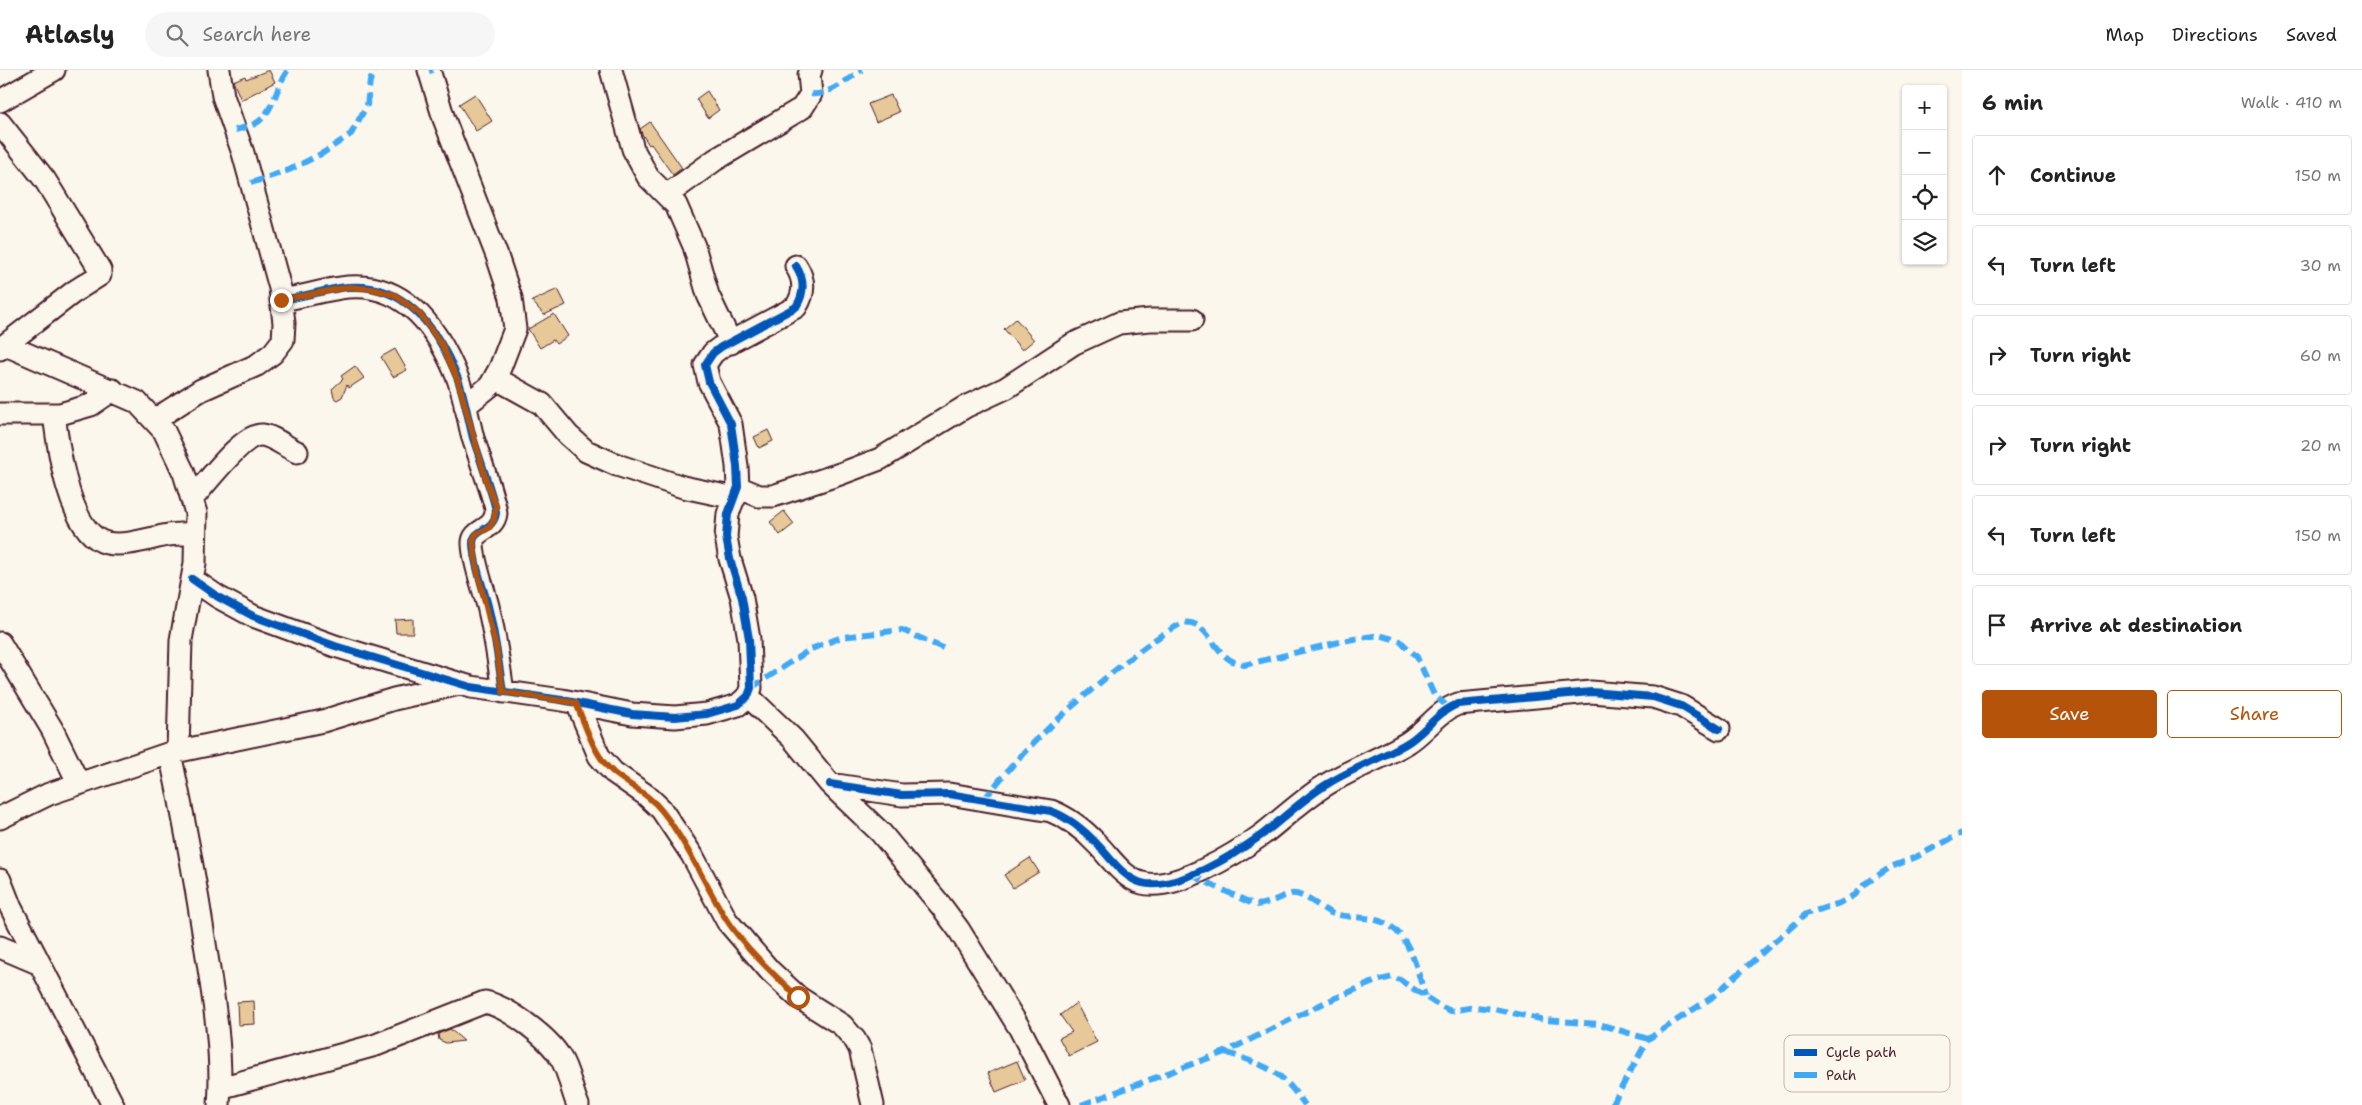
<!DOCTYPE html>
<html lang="en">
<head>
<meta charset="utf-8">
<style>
  body { margin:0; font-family:"Shantell Sans",sans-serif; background:#f6f6f6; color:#222 }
  .controls { position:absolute; right:15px; top:15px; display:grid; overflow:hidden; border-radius:5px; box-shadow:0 1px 4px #0004 }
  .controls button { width:45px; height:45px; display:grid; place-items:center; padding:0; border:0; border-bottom:1px solid #e0e0e0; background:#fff; color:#222; font:25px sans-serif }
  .stop { position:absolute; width:15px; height:15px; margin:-11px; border:4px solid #b45309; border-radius:50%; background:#fff }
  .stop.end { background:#b45309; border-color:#fff; box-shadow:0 1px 5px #0008 }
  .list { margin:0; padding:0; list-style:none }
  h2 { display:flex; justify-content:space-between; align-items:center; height:65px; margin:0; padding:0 20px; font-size:21px }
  h2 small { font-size:16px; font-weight:400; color:#767676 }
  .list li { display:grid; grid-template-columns:32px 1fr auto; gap:15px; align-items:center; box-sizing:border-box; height:80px; margin:0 10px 10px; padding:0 10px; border:1px solid #e0e0e0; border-radius:5px }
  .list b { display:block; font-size:19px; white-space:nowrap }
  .list em { font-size:16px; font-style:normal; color:#767676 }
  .actions { display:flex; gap:10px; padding:15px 20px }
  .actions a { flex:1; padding:11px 0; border:1px solid #b45309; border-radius:5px; text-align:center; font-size:18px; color:#b45309 }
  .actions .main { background:#b45309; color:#fff }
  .icon { flex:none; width:28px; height:28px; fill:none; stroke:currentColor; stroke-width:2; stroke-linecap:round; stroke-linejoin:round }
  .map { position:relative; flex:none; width:1962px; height:1035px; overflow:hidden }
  header { display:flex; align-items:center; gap:30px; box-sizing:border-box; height:70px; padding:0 25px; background:#fff; border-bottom:1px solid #e0e0e0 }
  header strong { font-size:24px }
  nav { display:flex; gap:28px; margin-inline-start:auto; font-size:18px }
  .search { width:350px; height:45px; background:#f6f6f6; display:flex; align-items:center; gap:12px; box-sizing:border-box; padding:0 18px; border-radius:28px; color:#767676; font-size:19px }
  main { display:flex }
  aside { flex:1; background:#fff }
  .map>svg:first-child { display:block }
</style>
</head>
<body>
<header>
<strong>Atlasly</strong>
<div class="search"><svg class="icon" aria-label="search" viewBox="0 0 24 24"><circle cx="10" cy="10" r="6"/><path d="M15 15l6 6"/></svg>Search here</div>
<nav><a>Map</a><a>Directions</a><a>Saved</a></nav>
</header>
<main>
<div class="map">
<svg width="1962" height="1035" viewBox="0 0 1962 1035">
  <rect width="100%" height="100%" fill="#fbf7ec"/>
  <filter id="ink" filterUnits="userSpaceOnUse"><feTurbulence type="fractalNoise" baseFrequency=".02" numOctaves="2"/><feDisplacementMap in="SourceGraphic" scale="10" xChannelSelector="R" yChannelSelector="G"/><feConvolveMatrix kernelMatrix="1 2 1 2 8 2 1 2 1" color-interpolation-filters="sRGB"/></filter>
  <g filter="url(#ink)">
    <!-- building -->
    <path fill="#e6c899" stroke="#4a1f2b" d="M269,0L275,12L241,30L233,11L245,6L246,9Z
      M707,21L719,40L708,48L696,29Z
      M475,24L492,51L476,61L459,34Z
      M891,25L899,42L876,52L868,34Z
      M650,52L682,98L673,105L651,74L649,75L642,64L640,59Z
      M558,219L566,235L544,245L532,231Z
      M554,244L568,266L556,274L553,270L540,278L528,259Z
      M1016,249L1034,270L1022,280L1004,259Z
      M395,279L407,300L393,307L381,287Z
      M355,296L364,308L349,318L347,315L342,327L337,330L334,328L332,319L343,309L341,306Z
      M768,360L773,371L759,378L754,367Z
      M784,441L794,454L780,465L770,452Z
      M413,549V563H396L395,550Z
      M1030,788L1039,802L1013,818L1004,805Z
      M254,931L255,954L238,955L237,932Z
      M1076,933L1097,972L1069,986L1059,968L1072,962L1060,945Z
      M450,959L464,971L446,973L439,970L438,964Z
      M1017,991L1025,1010L996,1022L988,1003Z"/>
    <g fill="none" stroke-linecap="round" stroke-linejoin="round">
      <!-- minor casing -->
      <g stroke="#4a1f2b" stroke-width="25">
        <path id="minor" d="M429,0L444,49L497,186L511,228L515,259L500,298L490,316L465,336
          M611,0L633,79L648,107L676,135L694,176L708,225L731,273
          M0,31L54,0
          M0,53L45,110L100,200V205L75,221L0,279
          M667,125L715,90L802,38L811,24L809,5L811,0
          M281,230C303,227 326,219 348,217C407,212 439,261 458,309C465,328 468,349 473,368C477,380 497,437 496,443C494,461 472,459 473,474C474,495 483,516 488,536C495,564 499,593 503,622
          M6,275L137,332L164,361L184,403L196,443L195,493L181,570L178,681
          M495,308L542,334L568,365L586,381L617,395L683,417L735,428
          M0,344H60L91,335L113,320
          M54,344C58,377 69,464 107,473C126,477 150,468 168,465C177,464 186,464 195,463
          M154,350L201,320L257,295L273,283L283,270L284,253L280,218L243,83L223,26L219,0
          M738,417L759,426H773L840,404L880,389L965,337L1006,318L1073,274L1119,253L1150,250H1192
          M192,429C205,415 243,363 262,365C273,366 286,377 297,382
          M192,509L218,527L253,546L335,576L471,617L562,630L632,644L675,647L707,644L738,635L748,626L751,618L749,569L742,528L730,489L726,467L728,444L738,417L737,396L731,354L709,312L705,295L713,283L721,277L796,237C805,223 805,210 796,196
          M0,573L52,659L79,714
          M748,626L793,669L830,714L881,763L942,837L959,860L1020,959L1059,1035
          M577,633L599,686L613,702L646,725L661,739L692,785L727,851L770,901L798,927L842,955L855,970L860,979L873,1035
          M170,683C184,748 196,814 206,880C214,931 223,984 219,1035
          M830,714L902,725L949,724L1051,741C1069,748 1084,760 1097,774C1110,787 1123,808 1142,813C1175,822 1237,783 1263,764C1285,747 1305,727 1329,713C1354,698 1382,688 1407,673C1425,662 1438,641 1458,634L1591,622L1653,627L1681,636L1719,659
          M0,748L49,724L170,683L323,651L394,629L459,614
          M0,810L11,838L113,1035
          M0,877L40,894
          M220,1018L376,975L485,932C508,937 548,967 560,987C569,1000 571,1020 578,1035"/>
      </g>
      <!-- minor -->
      <use href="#minor" stroke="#fbf7ec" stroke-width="21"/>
      <!-- quiet -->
      <path stroke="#3fa9f5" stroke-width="6" stroke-dasharray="12 6" stroke-linecap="butt" d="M429,1L433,0
        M811,24C829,26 847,9 862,0
        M235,60C242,58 252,56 258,52C275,39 276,16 288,0
        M251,113L289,100L323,83L351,64L367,35L370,11L374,0
        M751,618L811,579L842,567L902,560L945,579
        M984,730C1020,682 1062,644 1108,606C1132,587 1156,566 1183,553C1210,548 1213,591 1244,595L1348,570L1379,565L1400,571L1417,587L1434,625L1448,637
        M1191,805L1255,835C1268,835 1278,827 1291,824C1303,822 1320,838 1331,843C1345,848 1362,846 1376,850C1409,857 1417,899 1425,926
        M1225,982C1267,997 1278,997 1305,1035
        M1081,1035L1225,982L1326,932L1376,911L1393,907L1400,910L1438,935L1451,941L1475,937L1494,939L1545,950L1599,954L1648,969
        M1612,1035L1648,969L1711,928L1806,844L1840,833L1855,825L1868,812L1891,797L1916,787L1962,763"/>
      <!-- cycleway casing -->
      <g stroke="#fbf7ec" stroke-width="11">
        <path id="cycleway" d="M281,230C303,227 326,219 348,217C407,212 439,261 458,309C465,328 468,349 473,368C477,380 497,437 496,443C494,461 472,459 473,474C474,495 483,516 488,536C495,564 499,593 503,622
          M192,509L218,527L253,546L335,576L471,617L562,630L632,644L675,647L707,644L738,635L748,626L751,618L749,569L742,528L730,489L726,467L728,444L738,417L737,396L731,354L709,312L705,295L713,283L721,277L796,237C805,223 805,210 796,196
          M830,714L902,725L949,724L1051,741C1069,748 1084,760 1097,774C1110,787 1123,808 1142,813C1175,822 1237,783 1263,764C1285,747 1305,727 1329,713C1354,698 1382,688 1407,673C1425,662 1438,641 1458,634L1591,622L1653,627L1681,636L1719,659"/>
      </g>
      <!-- cycleway -->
      <use href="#cycleway" stroke="#0057b8" stroke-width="8"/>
    </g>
  </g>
  <g fill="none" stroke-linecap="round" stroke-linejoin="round" filter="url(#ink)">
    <!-- route -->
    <path stroke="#b45309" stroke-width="6" d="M281,230L349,217L372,219L395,225L420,244L442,275L458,311L486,410L496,436L494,450L489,458L476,464L473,471L477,500L496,577L503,622L576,633C586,657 594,686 614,703C630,716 649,724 662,741C688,774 704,813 726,849C743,876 775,906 798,927"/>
  </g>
  <!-- legend -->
  <rect x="1784" y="965" width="166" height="57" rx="8" fill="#fbf7ec" stroke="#c6b6b2" stroke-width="1"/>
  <rect x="1794" y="979" width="23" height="7" fill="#0057b8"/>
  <rect x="1794" y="1002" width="23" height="6" fill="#3fa9f5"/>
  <g font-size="14" fill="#4a1f2b">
    <text x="1826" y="987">Cycle path</text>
    <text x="1826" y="1010">Path</text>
  </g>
</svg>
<div class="controls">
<button>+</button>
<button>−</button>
<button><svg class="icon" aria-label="locate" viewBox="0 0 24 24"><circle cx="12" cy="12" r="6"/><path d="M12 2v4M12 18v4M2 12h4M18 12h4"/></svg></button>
<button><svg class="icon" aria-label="layers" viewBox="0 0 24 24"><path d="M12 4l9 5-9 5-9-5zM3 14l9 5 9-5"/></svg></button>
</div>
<div class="stop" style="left:798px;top:927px"></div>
<div class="stop end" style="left:281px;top:230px"></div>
</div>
<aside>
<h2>6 min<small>Walk · 410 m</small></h2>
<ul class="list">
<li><svg class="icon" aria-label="ahead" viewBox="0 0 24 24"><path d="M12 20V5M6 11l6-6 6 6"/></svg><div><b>Continue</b></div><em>150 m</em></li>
<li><svg class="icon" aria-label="left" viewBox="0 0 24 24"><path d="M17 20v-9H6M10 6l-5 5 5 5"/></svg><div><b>Turn left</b></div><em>30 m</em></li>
<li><svg class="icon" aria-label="right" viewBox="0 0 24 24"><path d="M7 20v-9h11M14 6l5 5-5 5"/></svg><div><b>Turn right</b></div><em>60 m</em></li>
<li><svg class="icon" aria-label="right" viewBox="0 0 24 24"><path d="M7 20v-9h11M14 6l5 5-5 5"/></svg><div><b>Turn right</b></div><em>20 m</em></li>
<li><svg class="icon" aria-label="left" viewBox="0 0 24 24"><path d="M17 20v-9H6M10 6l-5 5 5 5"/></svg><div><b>Turn left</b></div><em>150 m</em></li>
<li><svg class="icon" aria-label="arrive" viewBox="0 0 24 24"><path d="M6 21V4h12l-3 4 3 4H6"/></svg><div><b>Arrive at destination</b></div></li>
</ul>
<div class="actions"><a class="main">Save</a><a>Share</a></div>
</aside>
</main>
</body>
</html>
